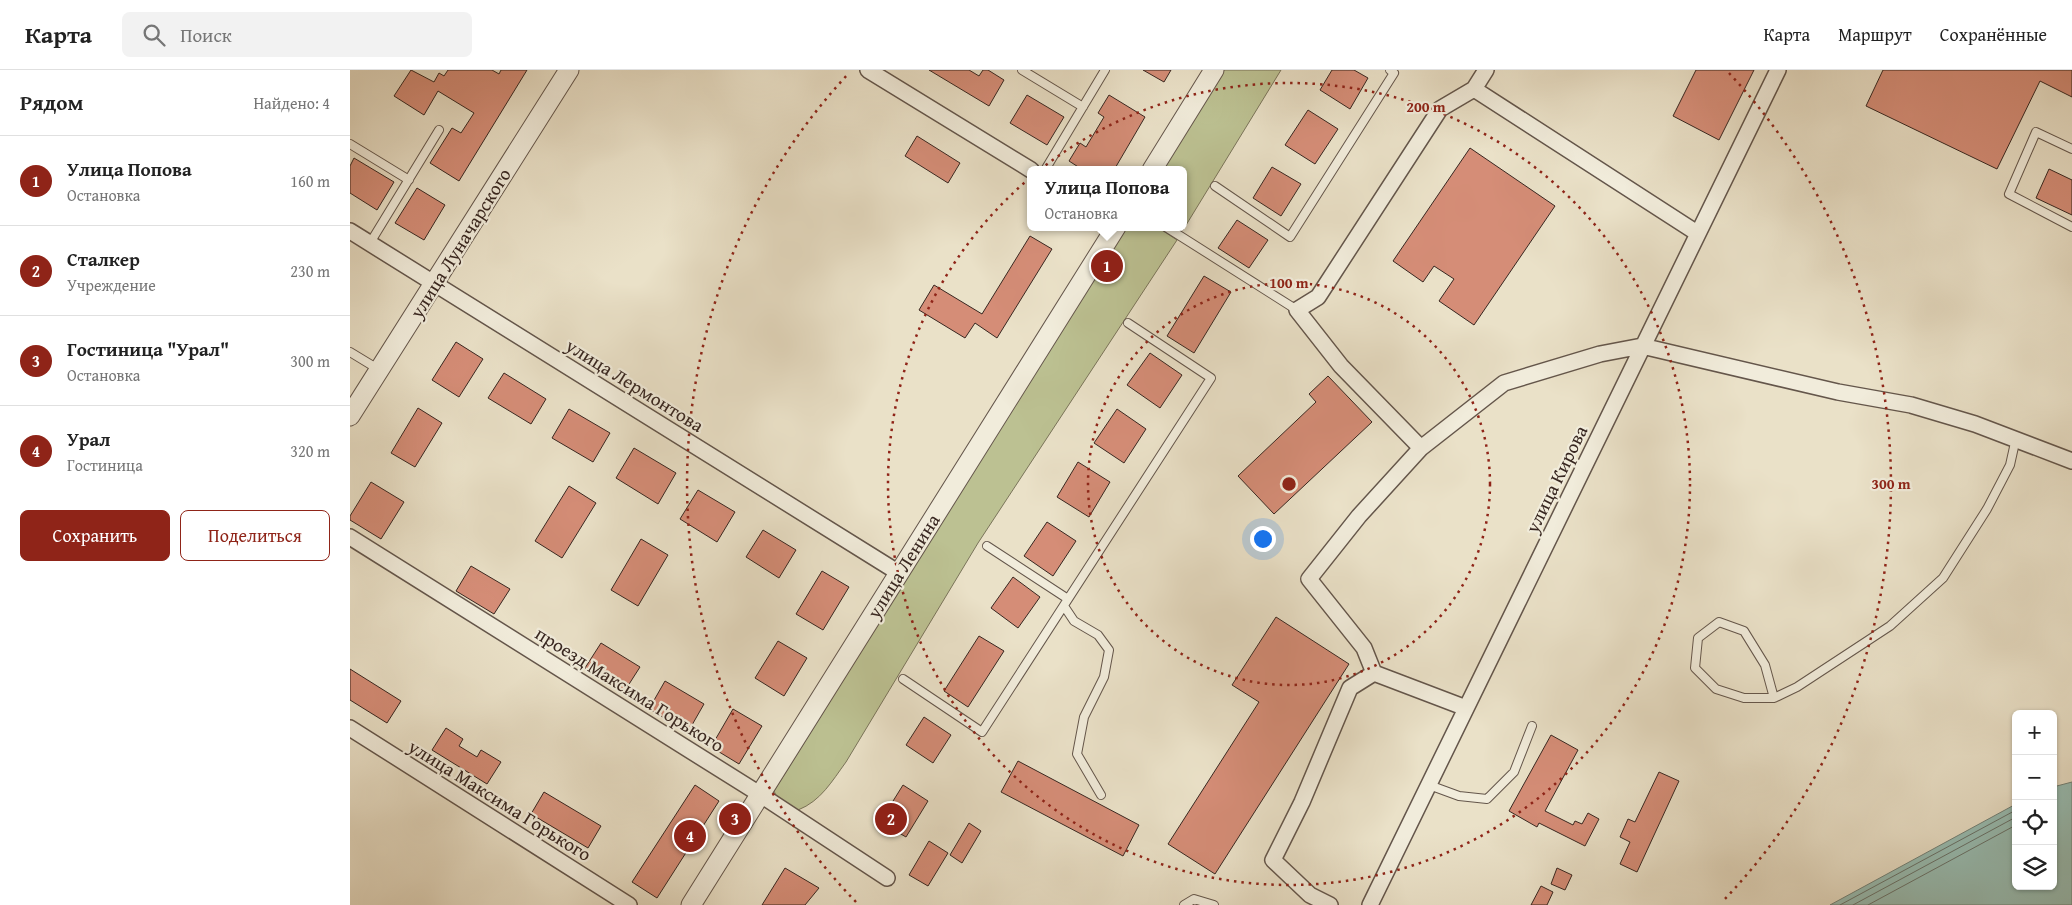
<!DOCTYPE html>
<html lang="ru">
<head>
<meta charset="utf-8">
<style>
  body { margin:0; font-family:"Gentium Book Plus",serif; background:#f2f2f2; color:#222 }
  .controls { position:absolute; right:15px; bottom:15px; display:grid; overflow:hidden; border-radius:8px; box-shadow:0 1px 4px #0004 }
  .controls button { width:45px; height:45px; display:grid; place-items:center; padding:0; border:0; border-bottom:1px solid #e0e0e0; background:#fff; color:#222; font:25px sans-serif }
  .you { position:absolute; left:912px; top:468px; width:18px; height:18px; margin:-12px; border:4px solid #fff; border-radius:50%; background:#1a73e8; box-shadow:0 0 0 8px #1a73e833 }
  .badge { display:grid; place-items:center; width:32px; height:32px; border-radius:50%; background:#8f2418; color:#fff; font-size:16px; font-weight:700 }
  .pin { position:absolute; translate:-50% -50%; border:2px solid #fff; box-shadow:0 1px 5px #0006 }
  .popup { position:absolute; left:677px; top:96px; width:160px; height:65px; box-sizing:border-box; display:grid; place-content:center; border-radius:8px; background:#fff; filter:drop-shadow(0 1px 4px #0005); font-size:16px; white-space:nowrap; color:#767676 }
  .popup b { font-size:19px; color:#222 }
  .popup::after { content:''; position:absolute; left:50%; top:100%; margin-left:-10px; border:10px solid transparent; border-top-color:#fff }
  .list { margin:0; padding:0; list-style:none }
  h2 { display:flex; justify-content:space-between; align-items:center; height:65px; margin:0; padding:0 20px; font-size:21px }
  h2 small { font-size:16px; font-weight:400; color:#767676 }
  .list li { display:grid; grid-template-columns:32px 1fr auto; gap:15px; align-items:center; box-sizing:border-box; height:90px; padding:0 20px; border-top:1px solid #e0e0e0 }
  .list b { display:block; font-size:19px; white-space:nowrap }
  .list p { margin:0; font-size:16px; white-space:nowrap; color:#767676 }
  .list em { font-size:16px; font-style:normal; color:#767676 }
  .actions { display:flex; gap:10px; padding:15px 20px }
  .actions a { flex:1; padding:11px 0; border:1px solid #8f2418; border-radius:8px; text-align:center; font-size:18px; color:#8f2418 }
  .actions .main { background:#8f2418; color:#fff }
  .icon { flex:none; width:28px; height:28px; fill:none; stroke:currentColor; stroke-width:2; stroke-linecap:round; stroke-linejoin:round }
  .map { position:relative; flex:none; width:1722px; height:835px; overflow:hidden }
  header { display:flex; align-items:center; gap:30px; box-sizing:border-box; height:70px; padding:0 25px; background:#fff; border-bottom:1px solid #e0e0e0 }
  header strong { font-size:24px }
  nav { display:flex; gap:28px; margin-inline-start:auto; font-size:18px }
  .search { width:350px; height:45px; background:#f2f2f2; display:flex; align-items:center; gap:12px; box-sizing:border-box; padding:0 18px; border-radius:8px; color:#767676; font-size:19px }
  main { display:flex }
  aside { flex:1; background:#fff }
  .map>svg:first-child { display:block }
</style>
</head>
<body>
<header>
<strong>Карта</strong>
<div class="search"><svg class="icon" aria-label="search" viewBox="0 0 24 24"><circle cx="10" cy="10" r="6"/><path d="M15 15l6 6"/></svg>Поиск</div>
<nav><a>Карта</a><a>Маршрут</a><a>Сохранённые</a></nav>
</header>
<main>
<aside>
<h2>Рядом<small>Найдено: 4</small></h2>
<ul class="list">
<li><span class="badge">1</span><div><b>Улица Попова</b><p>Остановка</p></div><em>160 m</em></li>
<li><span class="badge">2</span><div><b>Сталкер</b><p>Учреждение</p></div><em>230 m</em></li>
<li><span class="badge">3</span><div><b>Гостиница &quot;Урал&quot;</b><p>Остановка</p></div><em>300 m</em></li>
<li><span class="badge">4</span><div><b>Урал</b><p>Гостиница</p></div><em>320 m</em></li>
</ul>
<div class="actions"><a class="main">Сохранить</a><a>Поделиться</a></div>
</aside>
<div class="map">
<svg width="1722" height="835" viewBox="0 0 1722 835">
  <rect width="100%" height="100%" fill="#eae1c8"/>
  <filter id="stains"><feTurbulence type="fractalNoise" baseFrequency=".004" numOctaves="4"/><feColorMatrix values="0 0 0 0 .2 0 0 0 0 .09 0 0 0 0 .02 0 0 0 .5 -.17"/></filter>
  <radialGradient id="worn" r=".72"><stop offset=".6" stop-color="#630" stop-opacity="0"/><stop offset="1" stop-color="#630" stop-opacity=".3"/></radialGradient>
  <!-- green -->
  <path fill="#bcc192" stroke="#7a745a" d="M874,0H931L833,160L828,157H833V100H812Z
    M776,157H807L827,170L628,473L496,692C482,711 471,731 448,740C438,735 428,732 424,721Z"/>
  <!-- water -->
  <path fill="#98beb4" stroke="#728279" d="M1722,712V835H1480L1666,734V816H1703V717Z"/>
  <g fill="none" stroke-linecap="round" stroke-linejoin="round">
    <!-- shore -->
    <path stroke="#68726a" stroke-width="1" d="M1490,835L1666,740
      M1503,835L1666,747
      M1518,835L1666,755"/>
  </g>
  <!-- building -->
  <path fill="#d58d77" stroke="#382721" d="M61,0L84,12L89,3L94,6L98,0H142L149,4L151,0H177L109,111L80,93L102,58L111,63L124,43L88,21L74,45L44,26Z
    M579,0H619L629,6L633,0H638L654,10L639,36Z
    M793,0H821L814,12Z
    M982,0H1004L1018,8L1000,39L970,20Z
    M1346,0H1404L1369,70L1323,46Z
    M1533,0H1722V27L1690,11L1647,99L1516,36Z
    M677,25L714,47L697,75L660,53Z
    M759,25L795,47L764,100H733L719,91L730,73L736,77L754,47L748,43Z
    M958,40L988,59L965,94L935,75Z
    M567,66L610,93L598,113L555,86Z
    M1120,78L1205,136L1124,255L1089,231L1104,209L1084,196L1073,212L1043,191Z
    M4,88L44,112L27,140L0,123V96Z
    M922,97L951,114L931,146L903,128Z
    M1699,99L1722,110V145L1686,128Z
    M67,118L95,135L74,170L45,153Z
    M887,150L918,170L899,198L868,178Z
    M680,166L702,179L647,268L625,253L615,268L569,240L584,215L632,244Z
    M854,206L881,222L844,283L817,266Z
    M106,272L133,289L109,327L82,310Z
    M800,283L832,305L810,338L777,315Z
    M154,303L196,329L181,354L138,328Z
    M978,306L1022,352L924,444L888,406L966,332L959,324Z
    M68,338L92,353L65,397L41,383Z
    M219,339L260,363L243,392L202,368Z
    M767,339L796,359L774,393L744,373Z
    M284,378L326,403L308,434L266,408Z
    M728,392L760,412L739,447L707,427Z
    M21,412L54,432L31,469L0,450V446Z
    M219,416L246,433L212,488L185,471Z
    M348,420L385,442L367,472L330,449Z
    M697,452L726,471L703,506L674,486Z
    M413,460L446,480L429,508L396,487Z
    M291,469L318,485L288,536L261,520Z
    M121,496L160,519L144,544L106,521Z
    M472,501L499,517L473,560L446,544Z
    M663,507L690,527L668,558L641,538Z
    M926,547L999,594L865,804L818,774L909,632L882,615Z
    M629,566L654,581L618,637L594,621Z
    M428,571L457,588L434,626L405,608Z
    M251,573L290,597L274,622L235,598Z
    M0,599L51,631L37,653L0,630Z
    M315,611L354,634L338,662L299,639Z
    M383,639L412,656L389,694L361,677Z
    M574,647L601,665L583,693L556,675Z
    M96,658L113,669L109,676L127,687L131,680L151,692L137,714L82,680Z
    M1201,665L1228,680L1195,741L1223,755L1225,751L1232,754L1238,743L1249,749L1235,776L1189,753L1187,757L1159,741Z
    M668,691L789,755L773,786L651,722Z
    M1309,702L1329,711L1287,802L1270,794L1280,772L1270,767L1278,749L1285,752Z
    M345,715L369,731L307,828L282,812Z
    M553,715L578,731L556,767L530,752Z
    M194,722L251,756L238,778L181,744Z
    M619,753L631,761L612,793L600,785Z
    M579,771L598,783L578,816L559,805Z
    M435,798L469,818L455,835H412Z
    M1207,798L1222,805L1215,820L1201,814Z
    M1191,816L1203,822L1197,835H1181Z"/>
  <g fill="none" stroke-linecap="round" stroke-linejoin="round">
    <!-- service casing -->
    <g stroke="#64564b" stroke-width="10">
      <path id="service" d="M672,0L733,37
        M0,74L59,110
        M1722,79L1686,62L1659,124L1722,157
        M695,100L755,0
        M865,116L940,167L1044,3L1040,0
        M816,157L947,240
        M20,173L89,60
        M0,282L28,299
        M637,476L718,529
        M714,536L724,551L748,565L759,580L754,607L734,647L727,684L751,725
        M553,609L632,662L861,308L778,253
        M1424,628L1415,595L1394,561L1369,552L1348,568L1345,598L1366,619L1394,628H1424L1447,617L1540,556L1593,508L1637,439L1660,395L1666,368
        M1079,715L1109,726L1137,729L1164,702L1182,656
        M834,835L844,829L864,835"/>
    </g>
    <!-- minor casing -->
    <g stroke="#64564b" stroke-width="18">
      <path id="minor" d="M518,0L681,100
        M1124,19L1136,0
        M0,161L549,503
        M1347,163L1124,19L1090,39L968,227L947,240L991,296L1071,378L1154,313L1250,284L1292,276L1488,322L1561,335L1625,354L1722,391
        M0,467L411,725L537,808
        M1024,603L1116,638
        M0,658L279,835
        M980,835L960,825L923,790L952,732L1000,618L1024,603L1014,578L959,509L1009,446L1071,378
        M1020,835L1428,0"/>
    </g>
    <!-- tertiary casing -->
    <g stroke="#64564b" stroke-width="21">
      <path id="tertiary" d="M802,100L864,0
        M0,346L219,0
        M341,835L766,157"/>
    </g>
    <!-- service -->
    <use href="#service" stroke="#f1ecdb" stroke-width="8"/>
    <!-- minor -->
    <use href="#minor" stroke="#f1ecdb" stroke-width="15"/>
    <!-- tertiary -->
    <use href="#tertiary" stroke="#f1ecdb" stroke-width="19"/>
  </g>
  <!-- distance rings -->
  <g fill="none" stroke="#8f2418" stroke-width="2.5" stroke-dasharray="2.5 5">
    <circle cx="939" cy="414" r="201"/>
    <circle cx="939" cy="414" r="401"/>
    <path d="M506 832A602 602 0 0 1 499 3M1379 3A602 602 0 0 1 1372 832"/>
  </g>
  <g text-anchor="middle" stroke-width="4.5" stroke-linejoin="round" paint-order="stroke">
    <!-- street labels -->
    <g font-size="19" fill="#382721" stroke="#f1ecdb">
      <text transform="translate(110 173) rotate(-58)" y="7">улица Луначарского</text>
      <text transform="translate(285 315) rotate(32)" y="7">улица Лермонтова</text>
      <text transform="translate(1206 409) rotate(-64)" y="7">улица Кирова</text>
      <text transform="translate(553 496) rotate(-58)" y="7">улица Ленина</text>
      <text transform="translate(280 619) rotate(32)" y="7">проезд Максима Горького</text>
      <text transform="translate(150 730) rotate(32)" y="7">улица Максима Горького</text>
    </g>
  </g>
  <circle cx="939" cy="414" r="8" fill="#8f2418" stroke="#f1ecdb" stroke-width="2.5"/>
  <g font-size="15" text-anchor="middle" font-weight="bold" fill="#8f2418" stroke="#f1ecdb" stroke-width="4.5" stroke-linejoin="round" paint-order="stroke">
    <text x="1076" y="42">200 m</text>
    <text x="939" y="218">100 m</text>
    <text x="1541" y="419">300 m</text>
  </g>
  <rect width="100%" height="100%" filter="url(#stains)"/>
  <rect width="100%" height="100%" fill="url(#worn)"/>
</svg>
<div class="controls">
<button>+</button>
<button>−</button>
<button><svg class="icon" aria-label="locate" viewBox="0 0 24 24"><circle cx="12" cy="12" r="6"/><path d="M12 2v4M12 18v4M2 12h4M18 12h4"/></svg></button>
<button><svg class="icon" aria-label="layers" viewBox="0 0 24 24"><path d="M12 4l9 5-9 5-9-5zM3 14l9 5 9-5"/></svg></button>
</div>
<div class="you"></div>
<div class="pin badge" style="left:757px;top:196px">1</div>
<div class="popup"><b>Улица Попова</b>Остановка</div>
<div class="pin badge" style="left:541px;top:749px">2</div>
<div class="pin badge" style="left:385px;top:749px">3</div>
<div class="pin badge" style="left:340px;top:766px">4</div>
</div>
</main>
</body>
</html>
